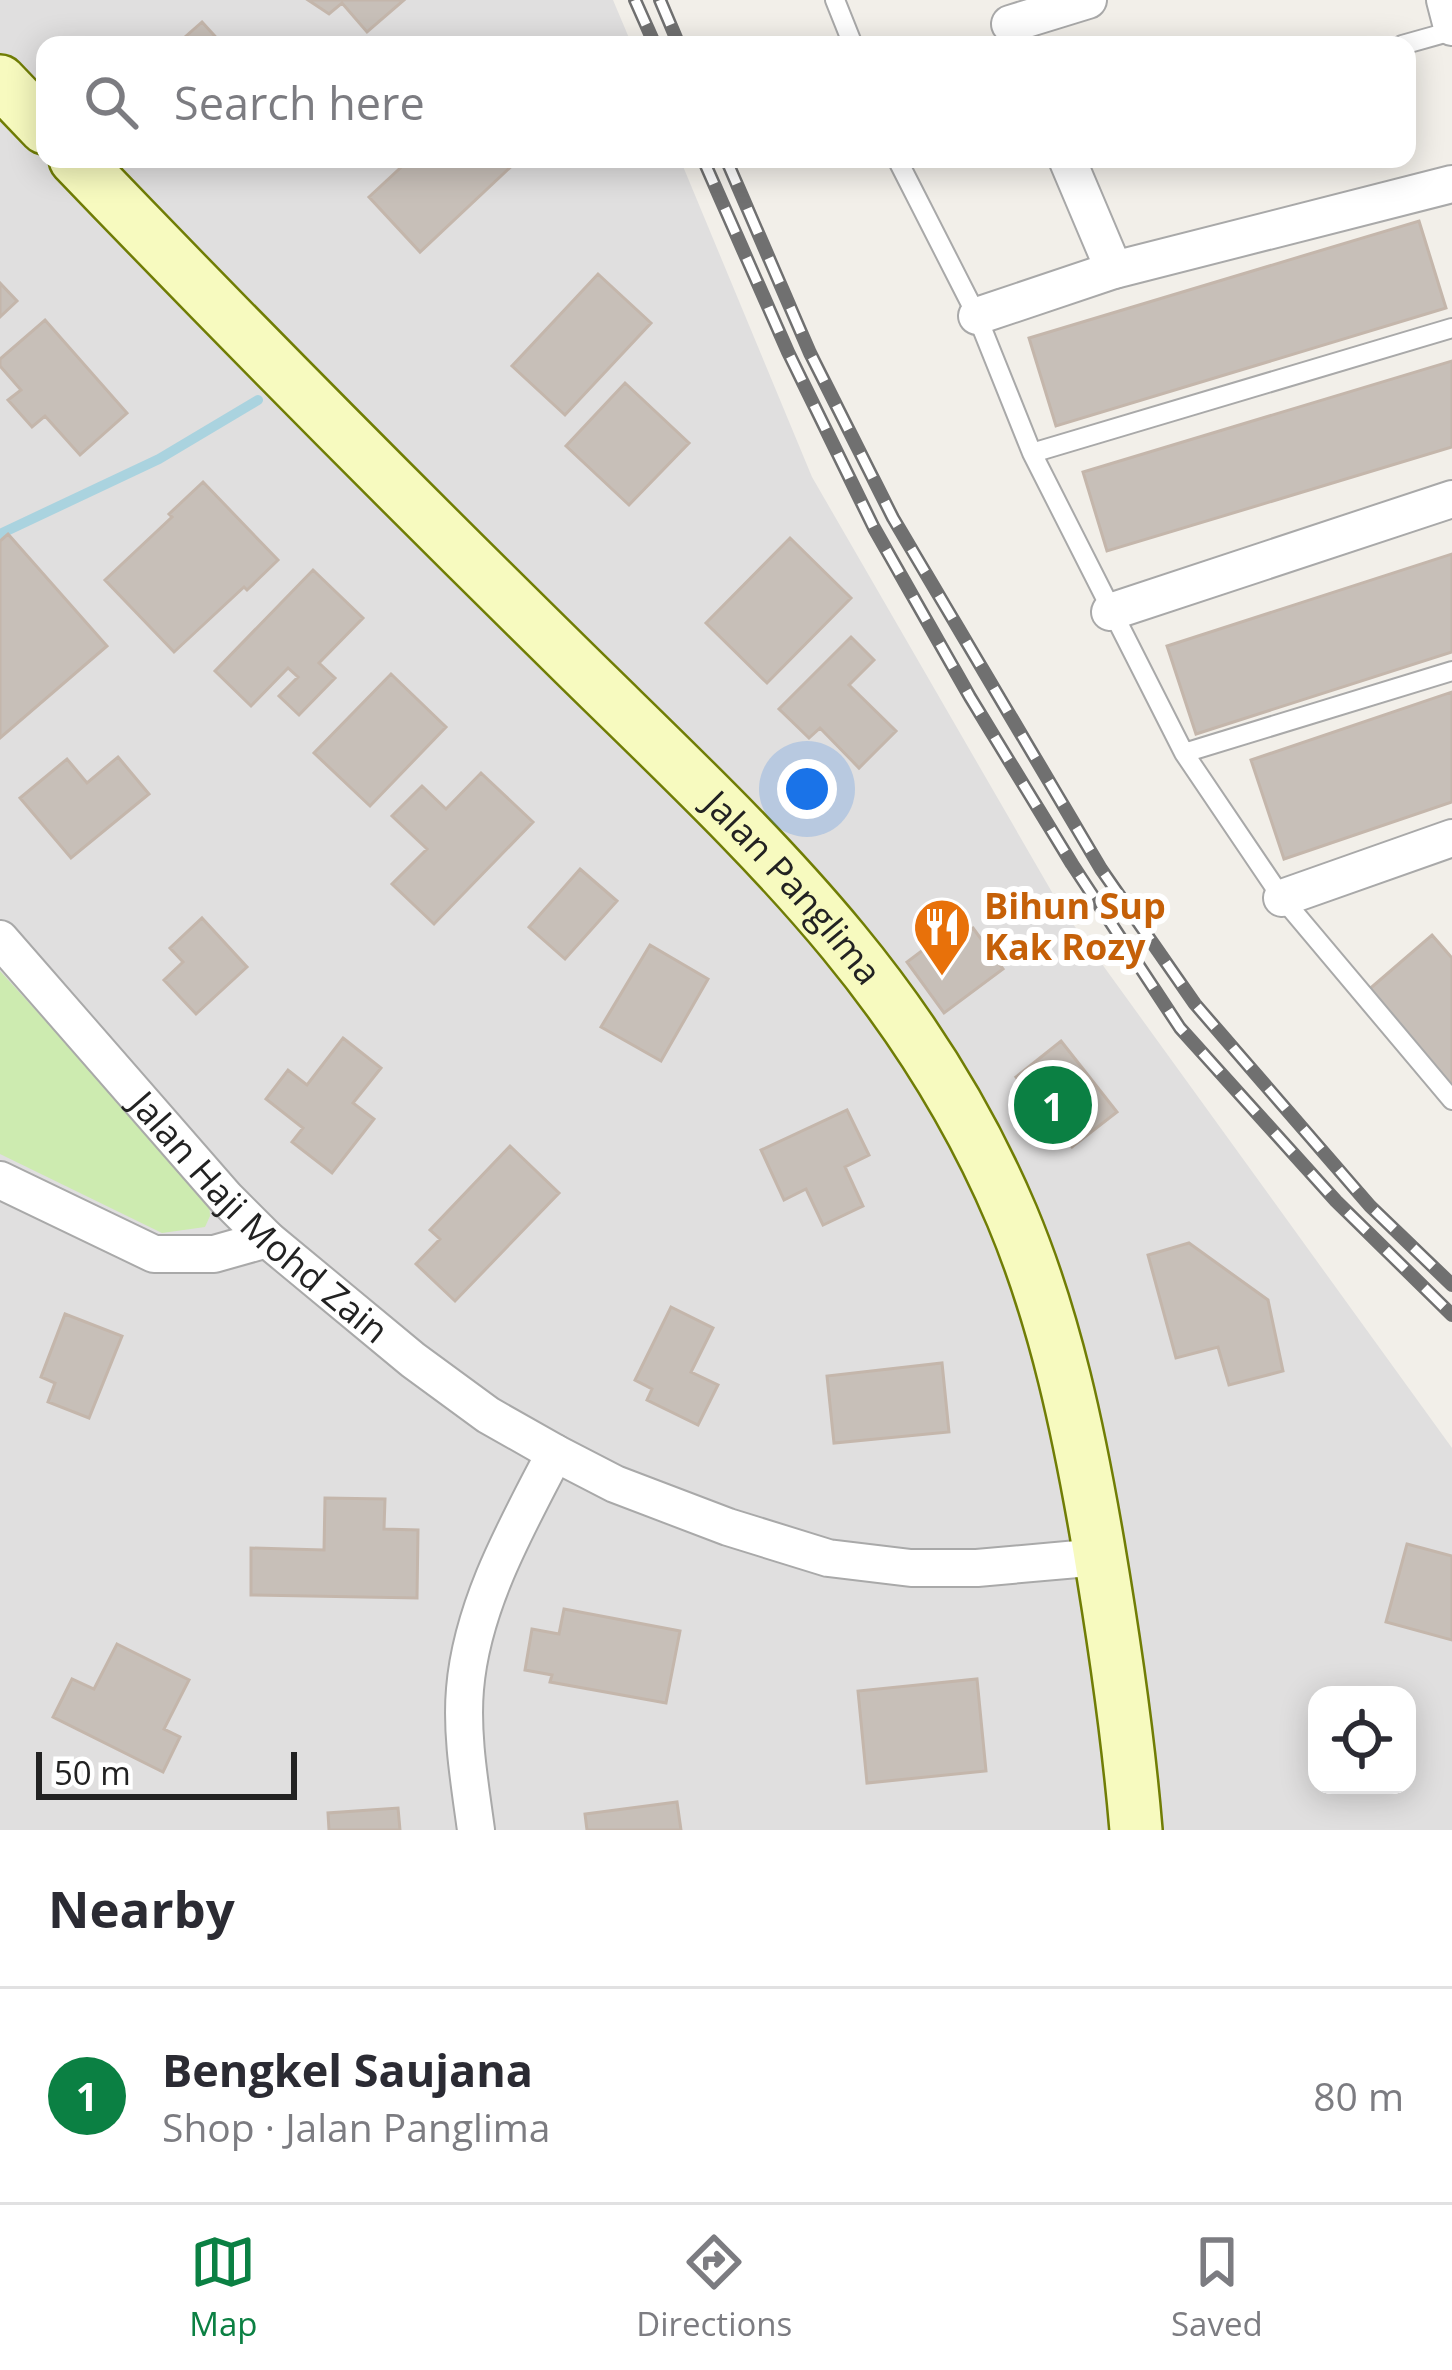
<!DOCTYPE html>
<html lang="en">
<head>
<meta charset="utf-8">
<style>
  body { margin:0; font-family:"Open Sans",sans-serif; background:#f2f2f3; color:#2b2b33 }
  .controls { position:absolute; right:36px; bottom:36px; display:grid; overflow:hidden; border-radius:24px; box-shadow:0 6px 30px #0003 }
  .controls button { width:108px; height:108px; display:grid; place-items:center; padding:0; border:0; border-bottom:3px solid #e1e1e2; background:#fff; color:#2b2b33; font:60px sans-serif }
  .scale { position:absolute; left:36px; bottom:30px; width:261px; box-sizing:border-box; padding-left:12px; border:6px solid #222; border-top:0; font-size:33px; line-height:42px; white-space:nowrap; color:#222; -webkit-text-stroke:9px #fff; paint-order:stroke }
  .you { position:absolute; left:807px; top:789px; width:42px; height:42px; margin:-30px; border:9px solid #fff; border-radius:50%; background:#1a73e8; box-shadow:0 0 0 18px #1a73e833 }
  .badge { display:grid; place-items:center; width:78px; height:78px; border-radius:50%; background:#0b8043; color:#fff; font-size:39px; font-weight:700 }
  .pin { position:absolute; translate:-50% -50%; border:6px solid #fff; box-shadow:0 3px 12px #0006 }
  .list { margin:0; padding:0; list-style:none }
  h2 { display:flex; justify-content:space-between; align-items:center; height:156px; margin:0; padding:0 48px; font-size:51px }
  h2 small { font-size:39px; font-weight:400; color:#7c7c81 }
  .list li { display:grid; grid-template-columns:78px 1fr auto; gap:36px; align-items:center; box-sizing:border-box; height:216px; padding:0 48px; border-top:3px solid #e1e1e2 }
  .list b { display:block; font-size:45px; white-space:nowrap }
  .list p { margin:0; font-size:39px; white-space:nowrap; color:#7c7c81 }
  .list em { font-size:39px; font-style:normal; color:#7c7c81 }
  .icon { flex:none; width:66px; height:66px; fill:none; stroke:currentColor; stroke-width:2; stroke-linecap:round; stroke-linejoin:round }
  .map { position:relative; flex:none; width:1452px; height:1830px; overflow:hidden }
  .search { position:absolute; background:#fff; box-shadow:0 6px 30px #0003; left:36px; right:36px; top:36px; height:132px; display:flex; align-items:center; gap:30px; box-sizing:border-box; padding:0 42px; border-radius:24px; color:#7c7c81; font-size:45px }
  .sheet { height:372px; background:#fff }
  nav { display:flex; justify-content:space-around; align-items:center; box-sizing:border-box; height:168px; border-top:3px solid #e1e1e2; background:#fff; font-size:33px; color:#7c7c81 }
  nav a { display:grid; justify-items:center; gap:6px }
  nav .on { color:#0b8043 }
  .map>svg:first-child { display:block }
</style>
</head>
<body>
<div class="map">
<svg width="1452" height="1830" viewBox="0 0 1452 1830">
  <rect width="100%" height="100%" fill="#f2efe9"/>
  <!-- residential -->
  <path fill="#e0dfdf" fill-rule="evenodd" d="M0,0H613L632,45H45V159H680L812,477L1060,906L1452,1448V1830H0ZM1317,1695H1407V1785H1317Z"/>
  <!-- grass -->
  <path fill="#cdebb0" d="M0,971L209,1200L210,1216L205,1227L162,1233L0,1154Z"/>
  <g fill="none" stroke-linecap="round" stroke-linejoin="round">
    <!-- stream -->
    <path stroke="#aad3df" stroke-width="10" d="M0,534L159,459L258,400"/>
  </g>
  <!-- building -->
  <path fill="#c7bfb8" stroke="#c4b6ab" stroke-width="3" d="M308,0H404L367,32L342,3L329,14Z
    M202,22L223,45H176Z
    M410,159H519L420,252L369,197Z
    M1419,221L1446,308L1056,426L1029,338Z
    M598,274L651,323L565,415L512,366Z
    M0,283L17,301L0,317Z
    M45,320L127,413L80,455L45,416L32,427L8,400L21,390L0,366V359Z
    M1452,361V447L1107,551L1083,472Z
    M625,383L689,443L629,505L566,446Z
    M203,482L278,560L247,590L244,587L174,652L105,580L172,517L169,514Z
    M8,534L107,646L0,738V541Z
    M790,538L851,598L767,683L706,623Z
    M1452,554V652L1196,734L1167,646Z
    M313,570L363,618L319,663L335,678L299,715L279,696L298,677L288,668L251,706L215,671Z
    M851,637L874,660L849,685L896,731L859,768L820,728L809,738L779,709Z
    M391,674L446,727L370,806L314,753Z
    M1452,692V802L1284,859L1251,760Z
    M118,757L149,794L71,858L20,798L67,759L87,783Z
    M481,773L533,822L434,924L392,884L427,849L392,816L422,786L446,809Z
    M580,869L617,901L565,959L529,927Z
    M202,918L247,967L196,1014L164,980L183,962L170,948Z
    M973,928L1003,969L944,1013L907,962L939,938L945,948Z
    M1432,935L1452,958V1092L1366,992Z
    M650,945L708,979L661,1061L601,1027Z
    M343,1038L381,1068L353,1103L374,1119L332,1173L292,1142L303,1128L266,1099L288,1070L307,1085Z
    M1061,1041L1117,1112L1072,1147L1016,1077Z
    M847,1110L869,1155L845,1167L863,1206L823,1225L806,1189L784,1200L761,1150Z
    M510,1146L559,1193L455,1301L416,1264L440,1239L430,1230Z
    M1189,1243L1268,1300L1283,1371L1229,1385L1218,1347L1176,1358L1148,1255Z
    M671,1307L713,1328L691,1372L718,1385L698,1425L647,1400L652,1389L635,1380Z
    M65,1314L122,1336L89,1418L48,1402L55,1383L41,1377Z
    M942,1363L949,1432L834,1443L827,1376Z
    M325,1498L385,1499L384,1529L418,1530L417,1598L251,1595V1548L324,1550Z
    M1407,1544L1452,1556V1640L1386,1622Z
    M564,1609L680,1631L666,1703L550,1682L552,1675L525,1670L532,1629L559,1634Z
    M117,1644L189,1680L164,1729L180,1737L163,1772L53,1717L72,1679L94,1689Z
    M977,1679L986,1771L867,1783L858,1691Z
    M677,1802L681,1830H587L585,1814Z
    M398,1808L400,1830H329L328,1813Z"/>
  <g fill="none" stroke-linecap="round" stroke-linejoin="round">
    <!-- service casing -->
    <g stroke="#a9a9a9" stroke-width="22">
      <path id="service" d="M835,0L853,45
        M1402,45L1452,31
        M897,159L977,316L1032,453L1184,753L1282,898L1452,1100
        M1032,453L1452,328
        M1184,753L1452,671"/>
    </g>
    <!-- minor casing -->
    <g stroke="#a9a9a9" stroke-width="40">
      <g id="minor">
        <path d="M1445,0L1452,27"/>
        <path d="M1010,24L1088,0"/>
        <path d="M1067,159L1114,270"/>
        <path d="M977,316L1114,270L1452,184"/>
        <path d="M1110,612L1452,499"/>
        <path d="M1282,898L1452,838"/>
        <path id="s1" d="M0,939L226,1198L267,1239L413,1360L488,1415L555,1453L615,1484L728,1527L828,1558L911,1568H977L1100,1557"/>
        <path d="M0,1180L154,1254H214L267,1239"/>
        <path d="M476,1830C470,1785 461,1735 465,1689C472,1605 517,1526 555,1453"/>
      </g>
    </g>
    <!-- secondary casing -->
    <g stroke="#707d05" stroke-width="56">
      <g id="secondary">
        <path d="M0,81L45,128"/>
        <path id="s2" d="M75,159C239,330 406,498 575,664C752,838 913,981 1012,1216C1056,1321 1079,1433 1098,1544C1114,1639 1128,1734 1136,1830"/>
      </g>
    </g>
    <!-- service -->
    <use href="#service" stroke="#fff" stroke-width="18"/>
    <!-- minor -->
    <use href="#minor" stroke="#fff" stroke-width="36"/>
    <!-- secondary -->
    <use href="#secondary" stroke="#f7fabf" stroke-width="51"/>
    <!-- rail casing -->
    <g stroke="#707070" stroke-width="14">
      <path id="rail" d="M635,0L655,45
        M660,0L679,45
        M703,159L788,352L874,528L970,697L1072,864L1180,1028L1336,1201L1452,1315
        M726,159L810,353L893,518L1101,869L1195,1004L1370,1206L1452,1285"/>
    </g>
    <!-- rail -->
    <use href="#rail" stroke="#fff" stroke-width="9" stroke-dasharray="27" stroke-linecap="butt"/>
  </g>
  <!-- icons -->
  <defs>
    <g id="restaurant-pin" transform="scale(3)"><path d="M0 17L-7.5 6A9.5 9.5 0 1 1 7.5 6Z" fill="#e8710a" stroke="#fff"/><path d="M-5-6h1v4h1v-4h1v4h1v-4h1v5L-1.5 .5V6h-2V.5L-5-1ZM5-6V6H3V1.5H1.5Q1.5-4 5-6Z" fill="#fff"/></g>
  </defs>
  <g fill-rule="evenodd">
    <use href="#restaurant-pin" x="942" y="927"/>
  </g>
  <g text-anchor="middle" stroke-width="12" stroke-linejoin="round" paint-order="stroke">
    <!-- street labels -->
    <g font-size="36" fill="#222" stroke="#fff">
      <text dy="13" stroke="none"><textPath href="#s2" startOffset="1023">Jalan Panglima</textPath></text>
      <text dy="13" stroke="none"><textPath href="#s1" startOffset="381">Jalan Haji Mohd Zain</textPath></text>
    </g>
    <!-- food labels -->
    <g font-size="36" font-weight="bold" fill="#c56008" stroke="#fff" text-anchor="start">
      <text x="984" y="919">Bihun Sup<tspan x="984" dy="41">Kak Rozy</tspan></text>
    </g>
  </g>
</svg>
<div class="controls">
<button><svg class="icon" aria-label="locate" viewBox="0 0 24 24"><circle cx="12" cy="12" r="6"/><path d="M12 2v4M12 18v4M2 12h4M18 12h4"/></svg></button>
</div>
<div class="scale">50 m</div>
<div class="you"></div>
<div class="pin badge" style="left:1053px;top:1105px">1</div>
<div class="search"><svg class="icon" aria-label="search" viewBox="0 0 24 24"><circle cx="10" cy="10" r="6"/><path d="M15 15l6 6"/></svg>Search here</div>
</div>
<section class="sheet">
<h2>Nearby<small></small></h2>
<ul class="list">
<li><span class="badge">1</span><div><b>Bengkel Saujana</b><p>Shop · Jalan Panglima</p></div><em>80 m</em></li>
</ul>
</section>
<nav>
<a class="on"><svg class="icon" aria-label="map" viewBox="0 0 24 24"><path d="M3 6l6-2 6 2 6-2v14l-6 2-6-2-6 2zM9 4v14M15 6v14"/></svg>Map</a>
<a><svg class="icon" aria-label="directions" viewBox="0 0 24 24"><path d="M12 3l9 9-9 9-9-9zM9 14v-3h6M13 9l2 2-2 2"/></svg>Directions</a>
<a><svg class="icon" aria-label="saved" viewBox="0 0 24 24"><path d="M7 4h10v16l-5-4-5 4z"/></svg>Saved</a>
</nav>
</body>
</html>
